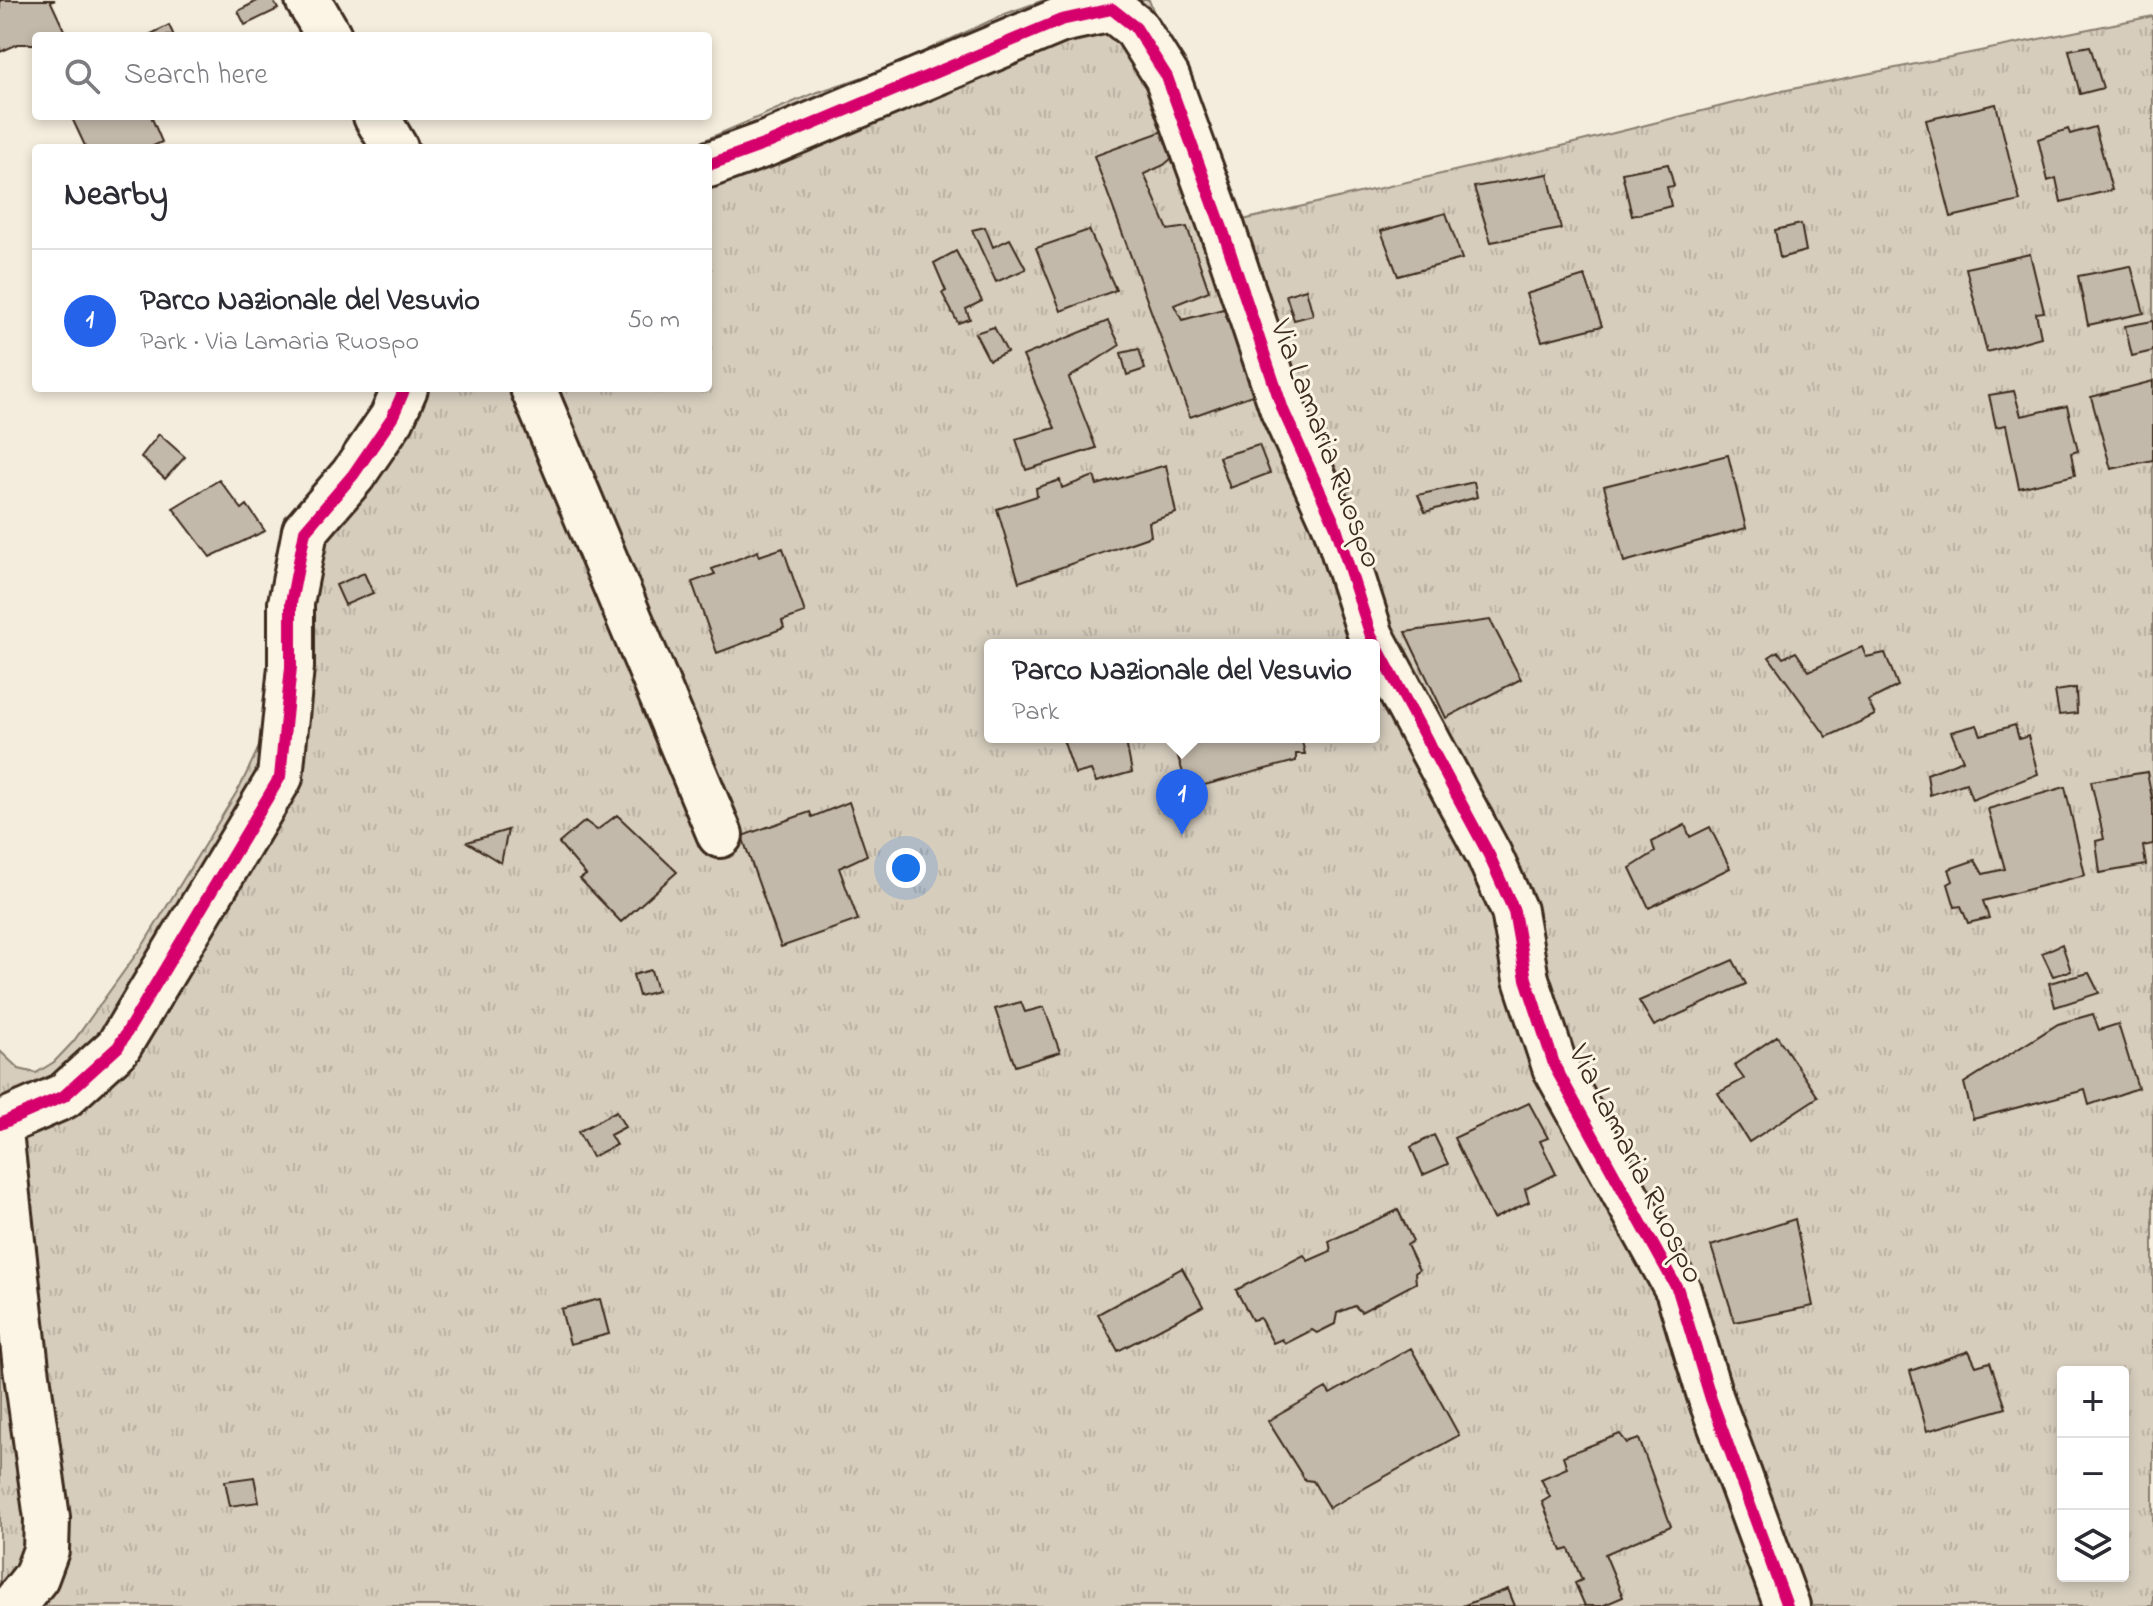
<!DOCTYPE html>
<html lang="en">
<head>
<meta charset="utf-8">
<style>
  body { margin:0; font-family:"Indie Flower",sans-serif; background:#f7f7f7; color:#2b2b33 }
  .controls { position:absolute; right:24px; bottom:24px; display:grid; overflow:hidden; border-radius:8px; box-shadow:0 4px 12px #0003 }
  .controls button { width:72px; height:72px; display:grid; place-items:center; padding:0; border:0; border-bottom:2px solid #e1e1e2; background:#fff; color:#2b2b33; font:40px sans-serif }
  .you { position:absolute; left:906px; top:868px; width:28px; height:28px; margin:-20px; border:6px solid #fff; border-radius:50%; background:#1a73e8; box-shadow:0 0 0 12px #1a73e833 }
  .badge { display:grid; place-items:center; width:52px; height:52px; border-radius:50%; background:#2563eb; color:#fff; font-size:26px; font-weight:700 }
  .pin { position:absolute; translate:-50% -66px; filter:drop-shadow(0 2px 4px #0008) }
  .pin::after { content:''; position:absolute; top:42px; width:28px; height:24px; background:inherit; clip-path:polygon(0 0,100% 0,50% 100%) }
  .popup { position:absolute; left:984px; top:639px; width:396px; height:104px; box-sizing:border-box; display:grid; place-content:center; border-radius:8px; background:#fff; filter:drop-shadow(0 2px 6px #0005); font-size:26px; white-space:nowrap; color:#7c7c81 }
  .popup b { font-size:30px; color:#2b2b33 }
  .popup::after { content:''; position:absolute; left:50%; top:100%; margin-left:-16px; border:16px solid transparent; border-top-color:#fff }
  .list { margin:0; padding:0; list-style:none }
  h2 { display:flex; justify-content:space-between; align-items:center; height:104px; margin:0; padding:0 32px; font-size:34px }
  h2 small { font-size:26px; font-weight:400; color:#7c7c81 }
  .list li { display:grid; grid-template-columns:52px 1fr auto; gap:24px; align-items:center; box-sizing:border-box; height:144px; padding:0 32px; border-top:2px solid #e1e1e2 }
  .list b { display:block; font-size:30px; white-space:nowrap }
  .list p { margin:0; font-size:26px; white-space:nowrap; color:#7c7c81 }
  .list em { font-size:26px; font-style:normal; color:#7c7c81 }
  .icon { flex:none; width:44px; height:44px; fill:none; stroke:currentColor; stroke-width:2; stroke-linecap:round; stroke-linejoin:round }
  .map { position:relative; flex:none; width:2153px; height:1606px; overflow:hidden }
  .search { position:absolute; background:#fff; box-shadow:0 4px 12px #0003; left:32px; top:32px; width:680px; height:88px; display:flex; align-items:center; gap:20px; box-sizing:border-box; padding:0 28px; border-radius:8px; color:#7c7c81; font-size:30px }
  .panel { position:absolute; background:#fff; box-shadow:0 4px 12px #0003; left:32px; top:144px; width:680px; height:248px; border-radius:8px }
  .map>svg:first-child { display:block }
</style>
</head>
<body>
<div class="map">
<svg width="2153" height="1606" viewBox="0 0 2153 1606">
  <defs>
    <pattern id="park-tufts" width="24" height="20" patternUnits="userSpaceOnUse" patternTransform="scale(2)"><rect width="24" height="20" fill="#d6cdbd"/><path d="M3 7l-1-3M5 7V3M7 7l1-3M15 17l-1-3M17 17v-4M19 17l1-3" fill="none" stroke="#b9b0a2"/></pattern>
  </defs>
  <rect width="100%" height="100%" fill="#f4eddd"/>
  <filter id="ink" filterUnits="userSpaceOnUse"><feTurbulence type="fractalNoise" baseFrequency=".0125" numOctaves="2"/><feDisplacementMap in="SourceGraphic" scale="16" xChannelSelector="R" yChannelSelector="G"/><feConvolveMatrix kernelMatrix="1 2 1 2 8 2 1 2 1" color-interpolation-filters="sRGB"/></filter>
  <g filter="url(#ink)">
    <!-- park -->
    <path fill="url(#park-tufts)" stroke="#887c6e" stroke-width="2" fill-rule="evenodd" d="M1044,0H1149L1234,222L1558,147L1782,91L2153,16V1606H0V1051L19,1069L36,1073L54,1062L73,1042L145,942L241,785L259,747L272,665L277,566L284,517L303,502L330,472L373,413L378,388H708V148H686L812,94L884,70L1005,14ZM990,645H1374V737H990ZM2063,1372H2123V1576H2063Z"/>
    <!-- building -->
    <path fill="#c3b9aa" stroke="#3b2a1e" stroke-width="2" d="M0,0H55L51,2L64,30L53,36H36V44H18L0,52Z
      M259,0H273L278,9L245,25L238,11Z
      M169,25L174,36H147Z
      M2090,46L2103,88L2080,94L2069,50Z
      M1996,104L2020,201L1951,217L1926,120Z
      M71,116H151L162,142L149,148H86Z
      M2095,127L2112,190L2061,202L2056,178L2048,181L2038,139L2068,129L2070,134Z
      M1169,129L1180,151L1164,165L1144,174L1168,230L1187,227L1209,291L1174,305L1182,320L1227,308L1272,388L1190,417L1094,156Z
      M1668,164L1674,186L1667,187L1671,206L1632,216L1622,173Z
      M1548,174L1561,229L1491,242L1474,187Z
      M1446,213L1462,259L1398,276L1381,231Z
      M1801,224L1806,251L1780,258L1775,230Z
      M985,227L993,247L1010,239L1026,269L996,282L972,230Z
      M1089,230L1116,290L1061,311L1036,248Z
      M956,251L982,301L966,309L970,319L958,323L942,293L946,291L934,263Z
      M2030,254L2044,312L2036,313L2041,337L1987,352L1966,268Z
      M2131,266L2144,313L2088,325L2078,276Z
      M1585,276L1602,326L1542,341L1526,294Z
      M1306,289L1313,315L1294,320L1286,295Z
      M1108,321L1120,345L1069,378L1096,448L1026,470L1016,439L1055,428L1023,356Z
      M2153,321V351L2132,356L2125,326Z
      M994,327L1007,352L989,360L975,333Z
      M1139,349L1145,369L1127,375L1121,353Z
      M2153,381V460L2111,469L2091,397Z
      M2014,391L2021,416L2067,406L2078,451L2071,453L2075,475L2019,488L2006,425L1996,427L1989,395Z
      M159,434L185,457L165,479L141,457Z
      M1259,445L1270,473L1230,488L1219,457Z
      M1728,455L1746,528L1624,562L1604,486Z
      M1166,465L1176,513L1149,522L1151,536L1019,582L997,509L1037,496L1036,488L1060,480L1062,488L1094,476L1097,485Z
      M219,480L242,509L247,505L265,531L210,557L173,508Z
      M1474,482L1477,497L1425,512L1418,495Z
      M783,548L805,613L782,621L784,628L717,653L692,582L715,574L712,569L758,551L759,556Z
      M364,573L373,593L345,605L336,585Z
      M1490,620L1521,679L1446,718L1405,632Z
      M1862,647L1866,657L1885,653L1898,686L1868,701L1875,715L1827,737L1769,657L1778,651L1783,658L1796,652L1809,671Z
      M2076,688L2077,713L2059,715L2055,691Z
      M1977,725L1981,735L2015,725L2019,739L2028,736L2038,774L1972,800L1966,783L1930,795L1927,774L1963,760L1951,732Z
      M1062,737H1098L1100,742L1125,737L1132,772L1096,782L1091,770L1075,774Z
      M1172,737H1301L1305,754H1296V761L1197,787V782L1186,783Z
      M2147,772L2153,803V844L2143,846L2146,865L2100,873L2096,841L2104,839L2091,781Z
      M2065,787L2085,875L1983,901L1989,918L1968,923L1961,906L1955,907L1948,884L1953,881L1949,869L1975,860L1983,874L2005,869L1988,809Z
      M849,802L867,855L839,868L858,920L781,947L742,836L810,812L812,817Z
      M617,815L677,872L621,922L580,879L586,875L559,843L585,821L597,830Z
      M1685,825L1690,837L1710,827L1730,868L1649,908L1630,868L1655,852L1652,842Z
      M508,830L501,863L467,842Z
      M2062,944L2071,971L2053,976L2042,953Z
      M1733,960L1746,984L1654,1026L1639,1001Z
      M651,970L657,991L639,996L633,975Z
      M2089,973L2099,993L2055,1007L2049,983Z
      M1021,1002L1025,1012L1044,1007L1060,1052L1015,1066L995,1009Z
      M2093,1014L2099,1030L2118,1024L2138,1088L2089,1105L2085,1090L1973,1119L1964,1083L2058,1024Z
      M1777,1036L1818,1097L1749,1142L1718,1093L1744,1079L1734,1065Z
      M1529,1103L1548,1138L1540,1141L1556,1174L1525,1189L1529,1202L1493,1219L1454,1138Z
      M616,1111L625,1127L610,1135L616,1145L592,1157L578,1132Z
      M1434,1135L1448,1164L1423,1175L1411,1147Z
      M1398,1210L1413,1241L1407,1245L1419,1270L1415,1273L1416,1283L1361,1312L1355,1306L1337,1313L1335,1324L1317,1333L1312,1330L1285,1344L1282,1339L1273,1343L1260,1318L1252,1320L1236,1290L1304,1255L1308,1261L1331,1251L1329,1241Z
      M1795,1219L1813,1306L1735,1322L1711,1246Z
      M1182,1268L1203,1306L1118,1351L1098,1314Z
      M600,1299L609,1334L570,1344L561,1309Z
      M1411,1348L1459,1435L1329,1508L1313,1481L1305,1480L1268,1421L1326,1388L1330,1394Z
      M1969,1351L1976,1366L1990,1362L2006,1408L1927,1431L1910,1371Z
      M1620,1434L1627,1443L1639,1439L1671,1526L1605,1554L1623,1597L1602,1606H1585L1575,1583L1582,1580L1569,1549L1562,1551L1542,1502L1550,1497L1541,1479L1567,1468L1563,1456Z
      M254,1477L259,1502L230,1506L225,1481Z
      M1508,1589L1515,1606H1462Z"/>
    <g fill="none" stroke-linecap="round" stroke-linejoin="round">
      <!-- minor casing -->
      <g stroke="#3b2a1e" stroke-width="50">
        <path id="minor" d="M308,0L329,36
          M376,116L395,148
          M708,165L766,144L1061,20L1112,9L1136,28L1167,77L1222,228L1283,410L1336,527L1371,636L1489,855L1514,911L1526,979L1555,1067L1678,1290L1711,1399L1787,1606
          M533,388L720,835
          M0,1124L64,1096L118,1047L280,777L291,667V603L305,531L353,475L392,418L405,388
          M0,1132L26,1368L47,1518L46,1550L36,1577L13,1606"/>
      </g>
      <!-- minor -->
      <use href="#minor" stroke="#fcf5e5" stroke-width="44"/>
      <!-- cycleway casing -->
      <g stroke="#fcf5e5" stroke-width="17">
        <path id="cycleway" d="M708,165L766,144L1061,20L1112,9L1136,28L1167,77L1222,228L1283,410L1336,527L1371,636L1489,855L1514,911L1526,979L1555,1067L1678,1290L1711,1399L1787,1606
          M0,1124L64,1096L118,1047L280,777L291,667V603L305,531L353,475L392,418L405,388"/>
      </g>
      <!-- cycleway -->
      <use href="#cycleway" stroke="#d6006c" stroke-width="12"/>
    </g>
  </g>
  <g text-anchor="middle" stroke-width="6" stroke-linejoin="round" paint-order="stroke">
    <!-- street labels -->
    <g font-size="32" fill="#3b2a1e" stroke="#fcf5e5">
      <text transform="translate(1328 443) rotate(69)" y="11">Via Lamaria Ruospo</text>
      <text transform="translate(1638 1163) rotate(63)" y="11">Via Lamaria Ruospo</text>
    </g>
  </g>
</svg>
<div class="controls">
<button>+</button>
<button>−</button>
<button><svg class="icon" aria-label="layers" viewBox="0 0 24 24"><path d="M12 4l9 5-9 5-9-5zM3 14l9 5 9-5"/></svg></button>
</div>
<div class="you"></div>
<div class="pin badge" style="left:1182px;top:835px">1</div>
<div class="popup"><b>Parco Nazionale del Vesuvio</b>Park</div>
<div class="search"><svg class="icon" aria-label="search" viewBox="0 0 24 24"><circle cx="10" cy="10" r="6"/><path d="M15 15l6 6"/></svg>Search here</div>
<section class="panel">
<h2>Nearby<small></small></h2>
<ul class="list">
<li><span class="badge">1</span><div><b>Parco Nazionale del Vesuvio</b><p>Park · Via Lamaria Ruospo</p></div><em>50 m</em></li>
</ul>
</section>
</div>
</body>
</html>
